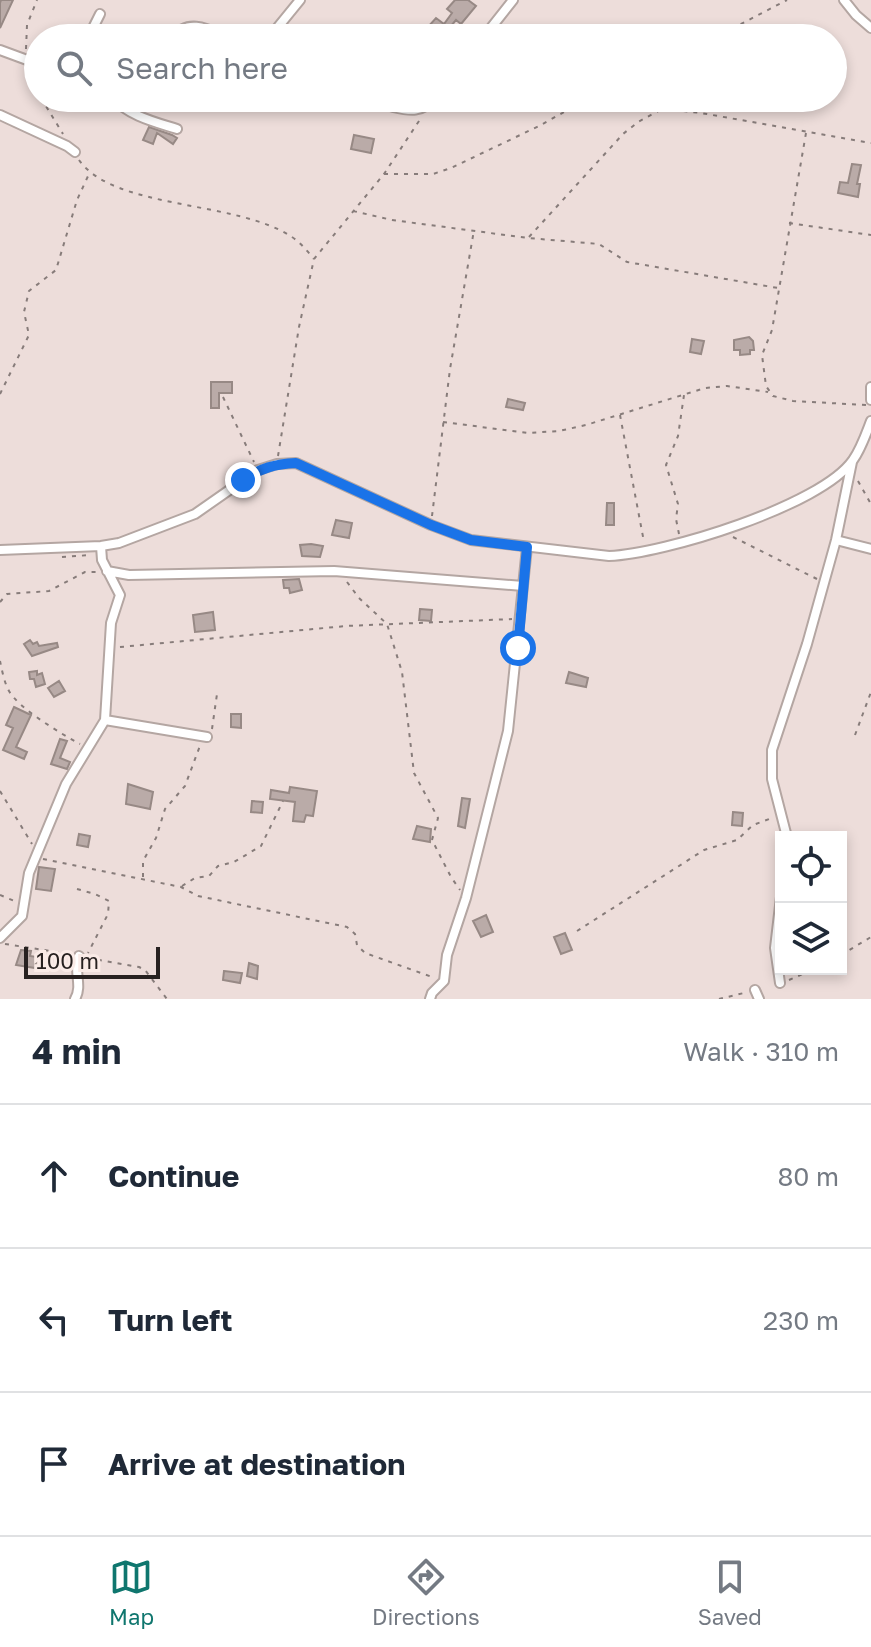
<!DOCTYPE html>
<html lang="en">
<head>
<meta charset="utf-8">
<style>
  body { margin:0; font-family:"Golos Text",sans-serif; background:#f6f6f7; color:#1f2937 }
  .controls { position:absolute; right:24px; bottom:24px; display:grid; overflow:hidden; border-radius:0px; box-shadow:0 4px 12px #0003 }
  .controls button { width:72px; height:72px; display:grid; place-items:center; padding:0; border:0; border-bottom:2px solid #e0e1e3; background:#fff; color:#1f2937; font:40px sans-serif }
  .scale { position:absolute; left:24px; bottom:20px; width:136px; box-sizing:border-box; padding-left:8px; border:4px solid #272120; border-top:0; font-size:22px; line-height:28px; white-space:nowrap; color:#272120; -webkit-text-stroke:6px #faebe7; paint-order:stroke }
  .stop { position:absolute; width:24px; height:24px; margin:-18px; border:6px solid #1a73e8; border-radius:50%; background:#fff }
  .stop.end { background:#1a73e8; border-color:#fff; box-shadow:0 2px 8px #0008 }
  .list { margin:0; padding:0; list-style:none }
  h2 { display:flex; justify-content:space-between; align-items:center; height:104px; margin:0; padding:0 32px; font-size:34px }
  h2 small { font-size:26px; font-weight:400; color:#747a83 }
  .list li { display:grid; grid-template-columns:52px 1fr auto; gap:24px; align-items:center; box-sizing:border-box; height:144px; padding:0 32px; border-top:2px solid #e0e1e3 }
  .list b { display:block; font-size:30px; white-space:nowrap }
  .list em { font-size:26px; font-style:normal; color:#747a83 }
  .icon { flex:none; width:44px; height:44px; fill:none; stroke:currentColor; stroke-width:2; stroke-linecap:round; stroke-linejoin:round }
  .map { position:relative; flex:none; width:871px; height:999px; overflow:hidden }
  .search { position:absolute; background:#fff; box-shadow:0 4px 12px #0003; left:24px; right:24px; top:24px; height:88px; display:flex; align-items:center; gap:20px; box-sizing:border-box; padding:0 28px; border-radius:44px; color:#747a83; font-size:30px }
  .sheet { height:536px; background:#fff }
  nav { display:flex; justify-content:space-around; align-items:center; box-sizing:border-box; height:112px; border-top:2px solid #e0e1e3; background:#fff; font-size:22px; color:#747a83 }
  nav a { display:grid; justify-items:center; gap:4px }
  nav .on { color:#0f766e }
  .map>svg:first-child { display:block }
</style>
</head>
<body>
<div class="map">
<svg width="871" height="999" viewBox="0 0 871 999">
  <rect width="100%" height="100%" fill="#edddda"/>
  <!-- building -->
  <path fill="#baaba8" stroke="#978985" stroke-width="2" d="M1,0H13L0,28V3Z
    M455,0H468L476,6L461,24L456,20L441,38H428L434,32L428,27L436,18L444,24L452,13L447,9Z
    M149,127L172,135L177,138L173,144L157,133L153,144L143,140Z
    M354,135L374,139L371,153L351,149Z
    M852,164L861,165L857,184H860L858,197L838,193L840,182L848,183Z
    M749,337L753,341L754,350H750V354L740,355V350H734V340Z
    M692,339L704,341L701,354L690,352Z
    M211,382H232V393H219V408H211Z
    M508,399L525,403L523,410L506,407Z
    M607,503H614V525H606Z
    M336,520L352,523L349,538L332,535Z
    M311,544L323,546L320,557L302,556L300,545Z
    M299,579L302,590L290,593L289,588H284L283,580Z
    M420,609L432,610L431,621L419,620Z
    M213,612L215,630L195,632L193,615Z
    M30,640L33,644L37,642L39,646L57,643L58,647L32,656L24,644Z
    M37,671V675L42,673L45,684L36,687L34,679H30L29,672Z
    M569,672L588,678L586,687L566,683Z
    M59,681L65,691L54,697L48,688Z
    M14,707L31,715L16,747L27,752L24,759L3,750L13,728L6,725Z
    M231,714H241V728L231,727Z
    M60,739L67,741L60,758L70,762L67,769L51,764Z
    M128,784L153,792L150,809L126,804Z
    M290,787L317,791L313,816L306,815L304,822L293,821L295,802L270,799L271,790L289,793Z
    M462,798L470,799L465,828L458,826Z
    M252,801L263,802L262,813L251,812Z
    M733,812L743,813L742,826L732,825Z
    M417,826L431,829L430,842L413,839Z
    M79,834L90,836L88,847L77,845Z
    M39,867L55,869L51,891L36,889Z
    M486,915L493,932L481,937L473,921Z
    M565,933L572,950L561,954L554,937Z
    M21,950L31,951L30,956L37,957L35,968L16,965Z
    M249,963L258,966L257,979L247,976Z
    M224,971L242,973L240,983L223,980Z"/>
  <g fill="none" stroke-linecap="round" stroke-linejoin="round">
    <!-- street casing -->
    <g stroke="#b4a6a2" stroke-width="12">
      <path id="street" d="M844,0L856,15L871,28
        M88,38L100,14
        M173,38C188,17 210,30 229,38
        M269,38L300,0
        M483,38L513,0
        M0,50L38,64
        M113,98C129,116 155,122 177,129
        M393,107C410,111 422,113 435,98
        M0,115L67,146L75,152
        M871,387V400
        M836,540L871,549
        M0,550L101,546L119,543L195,514L258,470L277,464L296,463L431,525L471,540L609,556C663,554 821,506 853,460C861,449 866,434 871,421
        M107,571L129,575L334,571L523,586
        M105,720L207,737
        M787,837L772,779V750L807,644L836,540L852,462
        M0,938L22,916L29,873L66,784L105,720L111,623L120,595L102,560L101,546
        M780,983L775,948L781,897
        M755,990L759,999
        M75,999C83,985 73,972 79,956
        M430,999L432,993L444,981L447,955L466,898L508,731L527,547"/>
    </g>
    <!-- path -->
    <path stroke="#877c7a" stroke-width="2" stroke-dasharray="4 6" stroke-linecap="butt" d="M714,38L787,0
      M26,49L27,25L37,0
      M32,70L38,88
      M41,98L63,134
      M584,100L701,113L871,143
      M806,133L772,330L762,355L766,386L773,396L793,401L866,405
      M79,160C114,210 237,200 292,237C301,243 307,251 314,259
      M384,174H433L451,168L539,126L589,98
      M353,211L392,220L528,238L599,244L627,262L778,288
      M789,223L871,235
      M529,237L623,134L638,122L662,109
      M0,394L29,335L24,312L29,291L56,270L77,200L89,174
      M223,397L254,462
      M620,415L644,542
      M443,422L528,433L559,431L586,425L705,388L727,386L768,392
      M278,456L299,327L314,259L384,174L421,118
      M858,481L871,504
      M432,516L450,369L474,230
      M679,534L676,519L678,504L666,465L678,436L684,395
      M733,537L817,579
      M62,557L91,555
      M347,582L359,598L387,624L402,672L414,773L438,818L432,840L451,877L460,890
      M0,602L7,594L49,591L85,572H98
      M120,647L346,626L512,619
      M0,661C2,670 4,682 9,691C18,708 63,735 80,744
      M212,729L217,694
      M855,735L871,692
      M0,791L32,844
      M43,859L181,887L198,896L347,927L355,934L357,945L365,953L435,978
      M143,877V861L156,838L165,809L185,786L201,743
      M182,886L195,878L209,876L218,866L234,862L261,846L283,801
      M77,889L95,894L109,901L108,914L88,953
      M0,895L17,902
      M577,931L704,850L737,840L753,825L772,818
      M5,944L70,954
      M841,955L871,937
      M88,958L139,967L145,970L167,999
      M789,980L814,969
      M719,999L748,992"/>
    <!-- street -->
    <use href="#street" stroke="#fff" stroke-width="8"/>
  </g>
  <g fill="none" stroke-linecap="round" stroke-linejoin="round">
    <!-- route -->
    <path stroke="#1a73e8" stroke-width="10" d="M243,480C261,468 275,464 296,463L431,525L471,540L527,547L518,648"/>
  </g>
</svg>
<div class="controls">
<button><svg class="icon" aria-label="locate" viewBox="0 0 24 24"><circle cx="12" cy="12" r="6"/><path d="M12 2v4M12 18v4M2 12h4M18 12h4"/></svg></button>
<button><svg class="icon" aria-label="layers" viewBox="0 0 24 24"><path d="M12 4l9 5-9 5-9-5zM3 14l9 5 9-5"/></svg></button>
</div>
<div class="scale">100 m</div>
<div class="stop" style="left:518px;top:648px"></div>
<div class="stop end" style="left:243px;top:480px"></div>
<div class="search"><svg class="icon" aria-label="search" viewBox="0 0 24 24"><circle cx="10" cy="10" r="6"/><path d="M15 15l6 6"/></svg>Search here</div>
</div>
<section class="sheet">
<h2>4 min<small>Walk · 310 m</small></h2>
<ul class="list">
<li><svg class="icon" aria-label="ahead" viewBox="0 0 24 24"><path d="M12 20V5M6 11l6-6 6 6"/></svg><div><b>Continue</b></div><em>80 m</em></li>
<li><svg class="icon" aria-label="left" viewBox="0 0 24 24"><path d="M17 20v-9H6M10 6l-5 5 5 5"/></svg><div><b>Turn left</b></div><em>230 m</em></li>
<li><svg class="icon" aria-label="arrive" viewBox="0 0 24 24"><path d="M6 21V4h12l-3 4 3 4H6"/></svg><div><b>Arrive at destination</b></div></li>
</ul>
</section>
<nav>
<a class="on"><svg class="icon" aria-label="map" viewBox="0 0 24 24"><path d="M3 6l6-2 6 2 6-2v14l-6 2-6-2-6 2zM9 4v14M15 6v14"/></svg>Map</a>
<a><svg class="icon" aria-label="directions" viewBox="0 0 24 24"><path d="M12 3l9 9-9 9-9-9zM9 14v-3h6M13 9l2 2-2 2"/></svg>Directions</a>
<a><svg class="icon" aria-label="saved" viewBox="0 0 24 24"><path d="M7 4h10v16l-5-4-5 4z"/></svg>Saved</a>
</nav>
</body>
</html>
